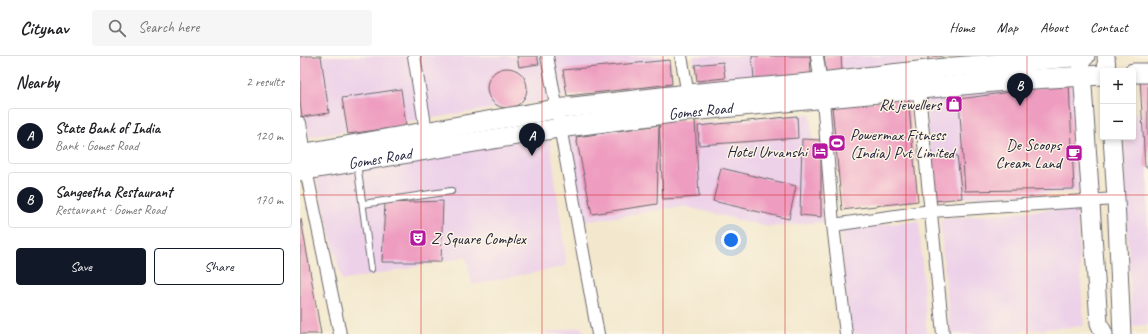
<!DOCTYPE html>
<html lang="en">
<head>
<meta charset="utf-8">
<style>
  body { margin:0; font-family:Caveat,sans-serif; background:#f6f6f6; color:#202124 }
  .controls { position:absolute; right:12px; top:12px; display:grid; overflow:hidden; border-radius:4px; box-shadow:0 2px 6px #0003 }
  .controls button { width:36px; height:36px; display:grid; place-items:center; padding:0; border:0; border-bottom:1px solid #e0e0e0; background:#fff; color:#202124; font:20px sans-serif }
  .you { position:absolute; left:431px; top:184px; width:14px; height:14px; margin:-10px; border:3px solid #fff; border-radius:50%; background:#1a73e8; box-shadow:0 0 0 6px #1a73e833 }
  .badge { display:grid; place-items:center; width:26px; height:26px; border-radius:50%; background:#111827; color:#fff; font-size:13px; font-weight:700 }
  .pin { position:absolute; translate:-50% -33px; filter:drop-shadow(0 1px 2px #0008) }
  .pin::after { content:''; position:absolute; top:21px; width:14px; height:12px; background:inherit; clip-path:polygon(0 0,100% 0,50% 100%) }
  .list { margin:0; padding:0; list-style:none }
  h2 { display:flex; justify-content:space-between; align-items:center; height:52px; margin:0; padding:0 16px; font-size:17px }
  h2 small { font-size:13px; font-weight:400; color:#757577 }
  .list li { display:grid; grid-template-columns:26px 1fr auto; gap:12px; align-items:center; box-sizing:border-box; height:56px; margin:0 8px 8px; padding:0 8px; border:1px solid #e0e0e0; border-radius:4px }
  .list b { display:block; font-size:15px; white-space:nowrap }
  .list p { margin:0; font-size:13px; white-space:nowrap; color:#757577 }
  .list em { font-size:13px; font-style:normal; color:#757577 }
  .actions { display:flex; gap:8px; padding:12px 16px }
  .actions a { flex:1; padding:9px 0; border:1px solid #111827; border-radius:4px; text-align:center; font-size:14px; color:#111827 }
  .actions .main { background:#111827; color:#fff }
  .icon { flex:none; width:22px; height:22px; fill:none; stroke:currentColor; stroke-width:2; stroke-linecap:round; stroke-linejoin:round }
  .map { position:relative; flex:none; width:848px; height:278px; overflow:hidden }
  header { display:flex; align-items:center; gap:24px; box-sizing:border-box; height:56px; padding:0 20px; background:#fff; border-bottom:1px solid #e0e0e0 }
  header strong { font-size:19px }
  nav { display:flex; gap:22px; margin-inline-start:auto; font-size:14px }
  .search { width:280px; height:36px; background:#f6f6f6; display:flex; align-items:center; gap:10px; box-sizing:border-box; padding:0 14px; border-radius:4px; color:#757577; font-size:15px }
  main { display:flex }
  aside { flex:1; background:#fff }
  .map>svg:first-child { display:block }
</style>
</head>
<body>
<header>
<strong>Citynav</strong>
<div class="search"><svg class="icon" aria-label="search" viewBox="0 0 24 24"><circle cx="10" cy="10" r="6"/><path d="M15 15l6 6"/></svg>Search here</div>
<nav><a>Home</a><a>Map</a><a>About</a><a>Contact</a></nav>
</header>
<main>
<aside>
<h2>Nearby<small>2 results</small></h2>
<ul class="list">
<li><span class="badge">A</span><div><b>State Bank of India</b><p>Bank · Gomes Road</p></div><em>120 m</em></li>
<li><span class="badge">B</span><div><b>Sangeetha Restaurant</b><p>Restaurant · Gomes Road</p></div><em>170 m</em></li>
</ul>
<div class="actions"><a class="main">Save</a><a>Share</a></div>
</aside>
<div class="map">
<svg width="848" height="278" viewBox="0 0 848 278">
  <rect width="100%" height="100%" fill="#fcf5e5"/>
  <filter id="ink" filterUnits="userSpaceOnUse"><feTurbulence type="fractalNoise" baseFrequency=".025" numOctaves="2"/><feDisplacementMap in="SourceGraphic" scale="8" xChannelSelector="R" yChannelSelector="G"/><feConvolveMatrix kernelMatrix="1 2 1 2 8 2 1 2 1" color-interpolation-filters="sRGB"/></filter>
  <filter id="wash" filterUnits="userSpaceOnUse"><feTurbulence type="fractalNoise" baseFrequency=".012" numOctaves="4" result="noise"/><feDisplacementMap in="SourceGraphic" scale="16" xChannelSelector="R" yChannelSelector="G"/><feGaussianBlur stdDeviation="0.9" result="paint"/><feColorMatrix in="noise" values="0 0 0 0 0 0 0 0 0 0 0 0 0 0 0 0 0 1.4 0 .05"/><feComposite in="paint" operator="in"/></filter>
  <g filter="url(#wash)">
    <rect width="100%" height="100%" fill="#f3e8cd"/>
    <!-- built -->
    <path fill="#edd1e9" d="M0,0H368L372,25L9,81L0,30Z
      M393,0H505L507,14L396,25Z
      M523,0H646V3L525,16Z
      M774,29L779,136L635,143L625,39Z
      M833,57H848V269L832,270L823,81H833Z
      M510,58L523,166L468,171L383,150L284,166L267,77Z
      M249,78L267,210L172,229L166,201L42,225L16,121Z
      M776,151L784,270L686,278H650L640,163Z
      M619,165L627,278H550L540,173Z
      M282,271L284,278H239Z"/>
    <g id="blocks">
      <!-- building -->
      <path fill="#ee9cc0" d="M0,0H21L29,57L2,61L0,46Z
        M217,0H237L239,8L219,11Z
        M452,0H510L511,19L454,23Z
        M524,0H541L542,15L526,16Z
        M628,0H642L643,3L628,5Z
        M370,4L372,28L267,40L263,14Z
        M423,6L425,22L397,25L395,9Z
        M187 32a20 20 0 1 1 40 0a20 20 0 1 1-40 0Z
        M840,23H848V111H845Z
        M769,28L774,133L665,135L659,43Z
        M101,33L106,70L48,78L42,42Z
        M608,42L618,145L542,154L532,50Z
        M497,60L498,82L399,89L398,70Z
        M395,64L399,141L363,143L359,65Z
        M359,69L357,148L292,158L276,81Z
        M502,83L521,84V161L500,159Z
        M657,99L662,142L634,145L629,102Z
        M421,112L496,130L489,163L413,145Z
        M143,145L141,206H82L85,147Z
        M0,163H1L21,278H0Z"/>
    </g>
  </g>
  <g filter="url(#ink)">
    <use href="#blocks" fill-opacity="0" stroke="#6b676e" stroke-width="1"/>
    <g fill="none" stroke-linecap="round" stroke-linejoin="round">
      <!-- lane casing -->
      <g stroke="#6b676e" stroke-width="8">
        <path id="lane" d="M57,107L71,213
          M63,148L151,135"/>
      </g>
      <!-- street casing -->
      <g stroke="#6b676e" stroke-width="14">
        <path id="street" d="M114,0L126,75
          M247,0L298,278
          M381,0L389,44
          M517,0L523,43L533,169L546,278
          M618,27L643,278
          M0,67L5,98L6,114L40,278
          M533,169L631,155L816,143"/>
      </g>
      <!-- secondary casing -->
      <g stroke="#6b676e" stroke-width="19">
        <path id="secondary" d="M781,0L799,267L804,278
          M806,0L807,15
          M812,81L816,143L822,278"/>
      </g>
      <!-- primary casing -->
      <g stroke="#6b676e" stroke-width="21">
        <g id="primary">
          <path d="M833,17H848"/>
          <path d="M0,98L256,53L388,38L520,26L654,11L785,0"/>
          <path id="s1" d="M0,115L259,72L380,56L715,24L803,19"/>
        </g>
      </g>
      <!-- lane -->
      <use href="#lane" stroke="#fff" stroke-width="6"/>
      <!-- street -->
      <use href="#street" stroke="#fff" stroke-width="12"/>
      <!-- secondary -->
      <use href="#secondary" stroke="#fff" stroke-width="17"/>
      <!-- primary -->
      <use href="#primary" stroke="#fff" stroke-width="19"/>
    </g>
  </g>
  <!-- grid -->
  <path fill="none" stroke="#d62828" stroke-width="1" stroke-opacity="0.55" d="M121,0V278M242,0V278M363,0V278M485,0V278M606,0V278M727,0V278M0,139H848"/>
  <!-- icons -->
  <defs>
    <g id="shop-square" transform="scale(0.9)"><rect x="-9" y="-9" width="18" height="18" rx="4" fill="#b5179e" stroke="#fcf5e5"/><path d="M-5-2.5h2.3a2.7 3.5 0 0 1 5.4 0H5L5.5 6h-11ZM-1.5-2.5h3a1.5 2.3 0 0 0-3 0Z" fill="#fff"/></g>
    <g id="stadium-square" transform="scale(0.9)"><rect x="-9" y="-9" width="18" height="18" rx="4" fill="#b5179e" stroke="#fcf5e5"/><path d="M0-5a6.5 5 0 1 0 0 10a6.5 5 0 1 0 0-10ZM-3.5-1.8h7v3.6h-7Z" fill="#fff"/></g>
    <g id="hotel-square" transform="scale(0.9)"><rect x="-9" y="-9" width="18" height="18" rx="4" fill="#b5179e" stroke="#fcf5e5"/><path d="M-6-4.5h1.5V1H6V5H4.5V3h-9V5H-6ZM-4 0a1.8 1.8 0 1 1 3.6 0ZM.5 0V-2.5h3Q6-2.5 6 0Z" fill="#fff"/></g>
    <g id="cafe-square" transform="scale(0.9)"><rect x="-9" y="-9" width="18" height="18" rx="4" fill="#b5179e" stroke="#fcf5e5"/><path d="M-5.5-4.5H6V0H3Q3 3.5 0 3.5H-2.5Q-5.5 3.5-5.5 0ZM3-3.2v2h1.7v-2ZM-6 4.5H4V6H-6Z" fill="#fff"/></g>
    <g id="theatre-square" transform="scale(0.9)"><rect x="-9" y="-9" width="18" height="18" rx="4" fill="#b5179e" stroke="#fcf5e5"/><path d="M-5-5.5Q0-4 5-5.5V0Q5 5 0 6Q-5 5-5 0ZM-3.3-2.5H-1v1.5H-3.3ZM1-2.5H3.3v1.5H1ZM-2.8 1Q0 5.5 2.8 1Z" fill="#fff"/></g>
  </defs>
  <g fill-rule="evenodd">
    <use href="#shop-square" x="654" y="48"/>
    <use href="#stadium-square" x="537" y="87"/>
    <use href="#hotel-square" x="520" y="95"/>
    <use href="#cafe-square" x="774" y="97"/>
    <use href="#theatre-square" x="118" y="182"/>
  </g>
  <g text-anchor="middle" stroke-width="3" stroke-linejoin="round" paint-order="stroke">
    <!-- poi labels -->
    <g font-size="16" fill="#22223b" stroke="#fcf5e5" text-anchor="end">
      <text x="641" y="54">Rk jewellers</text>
      <text x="550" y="84" text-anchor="start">Powermax Fitness<tspan x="550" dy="18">(India) Pvt Limited</tspan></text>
      <text x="761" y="94">De Scoops<tspan x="761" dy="18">Cream Land</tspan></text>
      <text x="507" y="101">Hotel Urvanshi</text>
      <text x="131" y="188" text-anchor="start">Z Square Complex</text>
    </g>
    <!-- street labels -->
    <g font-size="16" fill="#22223b" stroke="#fcf5e5">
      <text dy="6" stroke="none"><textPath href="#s1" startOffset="405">Gomes Road</textPath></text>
      <text dy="6" stroke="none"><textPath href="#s1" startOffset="81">Gomes Road</textPath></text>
    </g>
  </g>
</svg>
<div class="controls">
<button>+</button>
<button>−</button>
</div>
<div class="you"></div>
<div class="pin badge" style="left:232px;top:100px">A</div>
<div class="pin badge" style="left:720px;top:50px">B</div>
</div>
</main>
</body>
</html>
